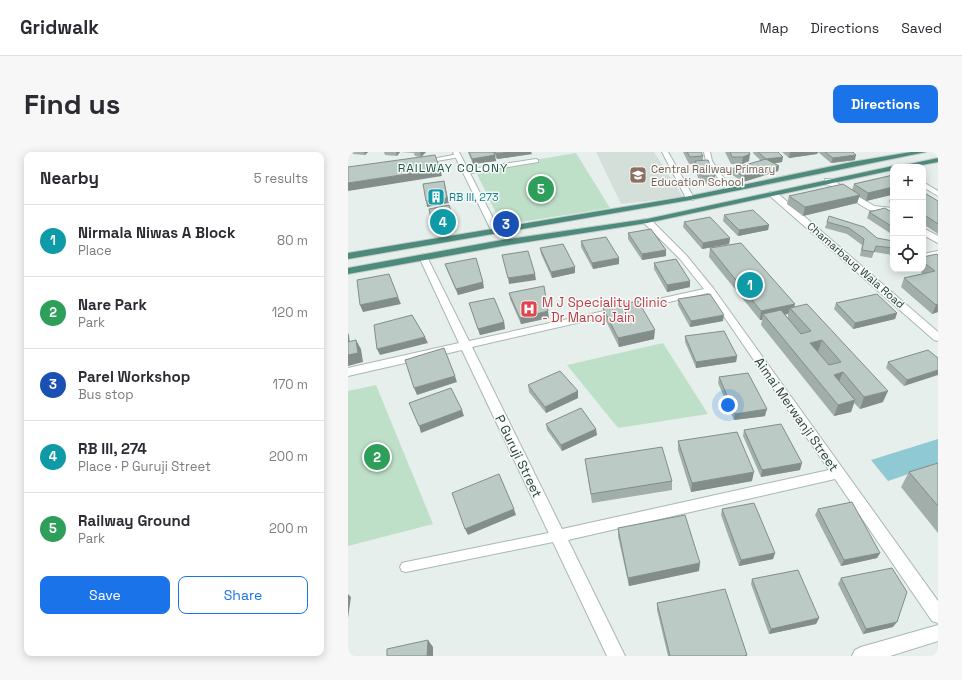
<!DOCTYPE html>
<html lang="en">
<head>
<meta charset="utf-8">
<style>
  body { margin:0; font-family:"Space Grotesk",sans-serif; background:#f7f7f7; color:#2b2b33 }
  .controls { position:absolute; right:12px; top:12px; display:grid; overflow:hidden; border-radius:8px; box-shadow:0 2px 10px #0003 }
  .controls button { width:36px; height:36px; display:grid; place-items:center; padding:0; border:0; border-bottom:1px solid #e1e1e2; background:#fff; color:#2b2b33; font:20px sans-serif }
  .you { position:absolute; left:380px; top:253px; width:14px; height:14px; margin:-10px; border:3px solid #fff; border-radius:50%; background:#1a73e8; box-shadow:0 0 0 6px #1a73e833 }
  .badge { display:grid; place-items:center; width:26px; height:26px; border-radius:50%; background:#1a73e8; color:#fff; font-size:13px; font-weight:700 }
  .pin { position:absolute; translate:-50% -50%; border:2px solid #fff; box-shadow:0 1px 4px #0006 }
  .list { margin:0; padding:0; list-style:none }
  h2 { display:flex; justify-content:space-between; align-items:center; height:52px; margin:0; padding:0 16px; font-size:17px }
  h2 small { font-size:13px; font-weight:400; color:#7c7c81 }
  .list li { display:grid; grid-template-columns:26px 1fr auto; gap:12px; align-items:center; box-sizing:border-box; height:72px; padding:0 16px; border-top:1px solid #e1e1e2 }
  .list b { display:block; font-size:15px; white-space:nowrap }
  .list p { margin:0; font-size:13px; white-space:nowrap; color:#7c7c81 }
  .list em { font-size:13px; font-style:normal; color:#7c7c81 }
  .actions { display:flex; gap:8px; padding:12px 16px }
  .actions a { flex:1; padding:9px 0; border:1px solid #1a73e8; border-radius:8px; text-align:center; font-size:14px; color:#1a73e8 }
  .actions .main { background:#1a73e8; color:#fff }
  .icon { flex:none; width:22px; height:22px; fill:none; stroke:currentColor; stroke-width:2; stroke-linecap:round; stroke-linejoin:round }
  .map { position:relative; flex:none; width:590px; height:504px; overflow:hidden; border-radius:8px }
  header { display:flex; align-items:center; gap:24px; box-sizing:border-box; height:56px; padding:0 20px; background:#fff; border-bottom:1px solid #e1e1e2 }
  header strong { font-size:19px }
  nav { display:flex; gap:22px; margin-inline-start:auto; font-size:14px }
  .intro { display:flex; align-items:center; justify-content:space-between; box-sizing:border-box; height:96px; padding:0 24px }
  h1 { margin:0; font-size:28px }
  .button { padding:10px 18px; border-radius:8px; background:#1a73e8; color:#fff; font-size:14px; font-weight:700 }
  main { display:flex; gap:24px; padding:0 24px }
  aside { flex:1; background:#fff; border-radius:8px; box-shadow:0 2px 10px #0003 }
  .map>svg:first-child { display:block }
</style>
</head>
<body>
<header>
<strong>Gridwalk</strong>
<nav><a>Map</a><a>Directions</a><a>Saved</a></nav>
</header>
<div class="intro"><h1>Find us</h1><a class="button">Directions</a></div>
<main>
<aside>
<h2>Nearby<small>5 results</small></h2>
<ul class="list">
<li><span class="badge" style="background:#0f9aa8">1</span><div><b>Nirmala Niwas A Block</b><p>Place</p></div><em>80 m</em></li>
<li><span class="badge" style="background:#2e9e5b">2</span><div><b>Nare Park</b><p>Park</p></div><em>120 m</em></li>
<li><span class="badge" style="background:#1a4fb4">3</span><div><b>Parel Workshop</b><p>Bus stop</p></div><em>170 m</em></li>
<li><span class="badge" style="background:#0f9aa8">4</span><div><b>RB III, 274</b><p>Place · P Guruji Street</p></div><em>200 m</em></li>
<li><span class="badge" style="background:#2e9e5b">5</span><div><b>Railway Ground</b><p>Park</p></div><em>200 m</em></li>
</ul>
<div class="actions"><a class="main">Save</a><a>Share</a></div>
</aside>
<div class="map">
<svg width="590" height="504" viewBox="0 0 590 504">
  <rect width="100%" height="100%" fill="#e6efeb"/>
  <!-- built -->
  <path fill="#d4dfda" d="M248,0H306L335,45L273,52Z"/>
  <!-- green -->
  <path fill="#bfe0c8" d="M228,1L262,56L154,73L127,18Z
    M315,191L360,262L270,276L219,213Z
    M28,233L85,372L0,394V239Z"/>
  <!-- water -->
  <path fill="#8ec9d4" d="M590,287V312L540,329L523,308Z"/>
  <g fill="none" stroke-linecap="round" stroke-linejoin="round">
    <!-- service casing -->
    <g stroke="#a8b8b2" stroke-width="2">
      <path id="service" d="M356,0H362L364,9L384,38L383,39H379L358,9Z
        M110,2L113,4L112,5L77,11L74,9Z
        M188,7L190,8V10L117,22L114,20L117,18Z
        M210,379L214,381L216,384L214,387L210,389L58,420L54,419L52,415L54,411L58,410Z"/>
    </g>
    <!-- minor casing -->
    <g stroke="#a8b8b2" stroke-width="2">
      <path id="minor" d="M105,0H111L151,78L150,80L147,81L143,78Z
        M314,0H320L346,46L345,48L338,46Z
        M477,27H483L526,54L544,56L545,63L539,60L521,58L477,31Z
        M575,30L590,39V44L575,35Z
        M422,40H428L590,180V189L586,188L422,44Z
        M296,67H302L338,103L365,136L590,449V471L584,469L487,327L220,388L277,504H259L114,198L0,224V216L111,191L71,105L75,102L79,105L121,189L356,137L332,107L296,71ZM360,141L481,318L214,377L124,195Z
        M575,76L590,84V91L575,83Z
        M590,99V105L575,108V102Z
        M590,473V489L542,504H504L507,498L513,495Z"/>
    </g>
    <!-- trunk casing -->
    <g stroke="#c2cac8" stroke-width="2">
      <path id="trunk" d="M563,0H578L342,48L0,107V101L342,44L504,10Z
        M590,6V10L563,15H548Z
        M545,14L548,15H545V18L299,71L154,94L0,122V116L154,88L299,67Z"/>
    </g>
    <!-- service -->
    <use href="#service" fill="#fff" fill-rule="evenodd"/>
    <!-- minor -->
    <use href="#minor" fill="#fff" fill-rule="evenodd"/>
    <!-- trunk -->
    <use href="#trunk" fill="#4c8a7c" fill-rule="evenodd"/>
  </g>
  <!-- wall -->
  <path fill="#a1aea9" fill-rule="evenodd" d="M4,0H20L17,3L5,2Z
    M36,0H78L73,5L67,4L66,1L52,0L49,4L37,3Z
    M120,0H145L148,9L125,12Z
    M145,0H183L184,2L149,7Z
    M335,0H353L355,4V8L367,24V31L353,32L346,16L347,12H341Z
    M377,0H401V9L394,12H383Z
    M405,0H430L435,5L434,10L426,11L431,14L430,19L395,30L383,22V17L413,9L405,1Z
    M434,0H505L507,8L483,11L470,0L469,2L441,6Z
    M545,23V52L541,50L543,43L518,49L511,45L509,51L455,64L439,52L441,44L504,38L506,32Z
    M575,40L590,49V82L575,72Z
    M521,60L545,61V83L519,66Z
    M376,63L421,73L420,78L390,84L375,69Z
    M481,64L529,86L545,89V103L526,100L524,106L512,104L514,93L499,82L477,76Z
    M336,70L382,86L381,92L354,97L335,75Z
    M280,81L318,104L294,108L280,87Z
    M233,89L271,112L245,117L233,95Z
    M192,96L227,115V121L204,126L193,102Z
    M362,96L447,155L535,250L512,257L506,251L503,260L486,264L413,173L414,168H412L361,105ZM437,162H440V166Z
    M590,103V160L584,162L553,135L556,126L575,122L569,117H575V105Z
    M306,111L342,135L319,140L306,117Z
    M97,112L136,136L110,143L99,118Z
    M161,141L201,166L173,172L162,147Z
    M330,147L375,169L342,175L330,153Z
    M121,151L156,170L157,177L132,183Z
    M488,151L549,161L547,167L505,177L486,157Z
    M255,156L306,187L271,195L256,165Z
    M337,184L389,204L388,210L348,216L337,190Z
    M580,198L556,234L538,216L540,210Z
    M371,225L417,264L386,268L370,231Z
    M180,233L230,239V246L198,261L181,240Z
    M198,272L249,283L214,299L199,278Z
    M396,278L452,318L413,325L395,284Z
    M330,289L404,329L343,340L330,298Z
    M237,307L324,329V338L244,351Z
    M590,311V381L553,335L561,320Z
    M374,357L427,401L425,407L391,414L373,363Z
    M470,357L532,401L529,406L493,414L467,363Z
    M270,376L351,419L281,434L270,384Z
    M493,426L545,475L515,482L490,432Z
    M404,427L471,466L468,472L421,482L403,432Z
    M309,451L399,503V504H320L309,458Z"/>
  <!-- shaded-wall -->
  <path fill="#838d89" d="M16,0H20L17,3Z
    M48,0H52L49,4Z
    M72,0H78L73,5Z
    M162,0H183L184,2L149,7L148,2Z
    M442,0H470L469,2L441,6Z
    M402,2L401,9L394,12L395,5Z
    M147,3L148,9L125,12L124,7Z
    M508,3L507,8L483,11L485,6Z
    M435,5L434,10L418,13V7Z
    M431,14L430,19L395,30V24Z
    M92,17L94,24L0,39V31Z
    M96,29L101,51L79,55L78,49Z
    M545,35V42H544L543,43L518,49L520,41Z
    M512,43L509,51L455,64L457,55Z
    M107,72L108,78L87,82L85,76Z
    M421,73L420,78L390,84L391,78Z
    M382,86L381,92L354,97L355,91Z
    M318,98V104L294,108V102Z
    M271,106V112L245,117L244,111Z
    M227,115V121L204,126L203,120Z
    M187,122L188,128L161,132L160,126Z
    M342,129V135L319,140V133Z
    M135,130L136,136L110,143L108,137Z
    M50,145L53,152L15,160L12,153Z
    M447,152L445,160L442,156L440,162L419,167L415,162L414,168H412L413,159Z
    M590,152V160L584,162L588,153Z
    M200,159L201,166L173,172L172,166Z
    M549,161L547,167L505,177L507,171Z
    M376,163L375,169L342,175L343,169Z
    M156,170L157,177L132,183L130,177Z
    M307,178L306,187L271,195L270,186Z
    M0,181L1,183L3,200L0,193Z
    M77,185L80,191L32,203L29,197Z
    M8,188L13,197L15,210L0,214V203Z
    M474,188L470,200L462,191Z
    M389,204L388,210L348,216V210Z
    M590,218V223L556,234L559,228Z
    M495,220L490,232L486,223Z
    M107,224L109,230L69,243L66,236Z
    M230,239V246L198,261L197,255Z
    M540,239L535,250L512,257L516,245Z
    M507,248L503,260L486,264L490,253Z
    M419,257L417,264L386,268L387,262Z
    M114,258L116,264L73,281L71,274Z
    M248,277L249,283L214,299L213,293Z
    M454,311L452,318L413,325L414,318Z
    M406,320L404,329L343,340L344,331Z
    M166,357L168,363L120,383L117,377Z
    M427,401L425,407L391,414L393,408Z
    M532,401L529,406L493,414L496,408Z
    M352,411L351,419L281,434L280,426Z
    M0,442L3,445L0,466Z
    M471,466L468,472L421,482L423,477Z
    M549,470L545,475L515,482L518,477Z
    M80,488L85,495V504H79Z"/>
  <!-- building -->
  <path fill="#bbcac4" stroke="#838d89" fill-rule="evenodd" d="M121,0H145L147,3L124,7Z
    M147,0H162L148,2Z
    M339,0H353L355,4L342,5Z
    M382,0H401L402,2L395,5H384Z
    M410,0H430L435,5L418,7Z
    M477,0H505L508,3L485,6Z
    M87,3L92,17L0,31V15Z
    M418,7L431,14L395,24L383,17Z
    M360,8L367,24H354L347,9Z
    M545,23V35L520,41L506,32Z
    M96,29L99,46L78,49L75,32Z
    M495,32L512,43L457,55L441,44Z
    M575,40L590,49V72L575,62Z
    M101,53L107,72L85,76L81,57Z
    M537,56L545,61V75L521,60Z
    M405,58L421,73L391,78L376,63Z
    M481,64L516,75L529,86L545,89V96L528,94L526,100L514,98L516,87L501,76L479,70Z
    M362,65L382,86L355,91L336,70Z
    M303,77L318,98L294,102L280,81Z
    M258,85L271,106L244,111L233,89Z
    M393,91L447,152L413,159L362,96Z
    M215,92L227,115L203,120L192,96Z
    M180,99L187,122L160,126L154,103Z
    M589,102L590,103V152L588,153L556,126L587,119L575,110V105Z
    M128,106L135,130L108,137L97,112Z
    M328,107L342,129L319,133L306,111Z
    M41,122L50,145L12,153L9,128Z
    M196,134L200,159L172,166L161,141Z
    M362,142L376,163L343,169L330,147Z
    M529,142L549,161L507,171L488,151Z
    M146,146L156,170L130,177L121,151Z
    M290,149L307,178L270,186L255,156Z
    M459,152L540,239L516,245L495,220L486,223L507,248L490,253L415,162L433,158L453,182L463,179L442,156ZM474,188L493,210L481,213L462,191Z
    M64,163L77,185L29,197L26,173Z
    M376,179L389,204L348,210L337,184Z
    M8,188L10,201L0,203V190Z
    M96,196L107,224L66,236L57,208Z
    M580,198L590,206V218L559,228L540,210Z
    M212,219L230,239L197,255L180,233Z
    M400,221L419,257L387,262L371,225Z
    M103,236L114,258L71,274L61,251Z
    M233,256L248,277L213,293L198,272Z
    M433,272L454,311L414,318L396,278Z
    M389,280L406,320L344,331L330,289Z
    M314,295L324,329L243,342L237,307Z
    M590,311V354L561,320Z
    M151,322L166,357L117,377L104,341Z
    M504,350L532,401L496,408L470,357Z
    M406,351L427,401L393,408L374,357Z
    M337,363L352,411L280,426L270,376Z
    M544,416L559,440L549,470L518,477L493,426Z
    M450,418L471,466L423,477L404,427Z
    M377,437L399,503L396,504H322L309,451Z
    M80,488L79,504H39V497Z"/>
  <!-- icons -->
  <defs>
    <g id="school-square" transform="scale(0.9)"><rect x="-9" y="-9" width="18" height="18" rx="4" fill="#8d6e63" stroke="#f7fbf9"/><path d="M0-5L7-2L0 1L-7-2ZM-4 1L0 2.5L4 1V4Q0 6-4 4Z" fill="#fff"/></g>
    <g id="building-square" transform="scale(0.9)"><rect x="-9" y="-9" width="18" height="18" rx="4" fill="#0f9aa8" stroke="#f7fbf9"/><path d="M-4-6H4V6H1V3H-1V6H-4ZM-2.5-4.3h1.7v1.8h-1.7ZM.8-4.3h1.7v1.8H.8ZM-2.5-1h1.7V.8h-1.7ZM.8-1h1.7V.8H.8Z" fill="#fff"/></g>
    <g id="hospital-square" transform="scale(0.9)"><rect x="-9" y="-9" width="18" height="18" rx="4" fill="#e0444e" stroke="#f7fbf9"/><path d="M-5-5h3v3.5h4V-5h3V5h-3V1.5h-4V5h-3Z" fill="#fff"/></g>
  </defs>
  <g fill-rule="evenodd">
    <use href="#school-square" x="290" y="23"/>
    <use href="#building-square" x="88" y="45"/>
    <use href="#hospital-square" x="181" y="157"/>
  </g>
  <g text-anchor="middle" stroke-width="3" stroke-linejoin="round" paint-order="stroke">
    <!-- far-education labels -->
    <g font-size="11" fill="#785e54" stroke="#f7fbf9" text-anchor="start">
      <text x="303" y="21">Central Railway Primary<tspan x="303" dy="13">Education School</tspan></text>
    </g>
    <!-- far-culture labels -->
    <g font-size="11" fill="#0d838f" stroke="#f7fbf9" text-anchor="start">
      <text x="101" y="49">RB III, 273</text>
    </g>
    <!-- far-street labels -->
    <g font-size="11" fill="#24423a" stroke="#f7fbf9">
      <text transform="translate(508 113) rotate(41)" y="4">Chamarbaug Wala Road</text>
    </g>
    <!-- far-neighbourhood labels -->
    <g font-size="12" letter-spacing="1" fill="#1f5548" stroke="#f7fbf9">
      <text x="105" y="20">RAILWAY COLONY</text>
    </g>
    <!-- health labels -->
    <g font-size="13" fill="#be3a42" stroke="#f7fbf9" text-anchor="start">
      <text x="194" y="155">M J Speciality Clinic<tspan x="194" dy="15">- Dr Manoj Jain</tspan></text>
    </g>
    <!-- street labels -->
    <g font-size="13" fill="#24423a" stroke="#f7fbf9">
      <text transform="translate(449 262) rotate(55)" y="5">Aimai Merwanji Street</text>
      <text transform="translate(171 304) rotate(64)" y="5">P Guruji Street</text>
    </g>
  </g>
</svg>
<div class="controls">
<button>+</button>
<button>−</button>
<button><svg class="icon" aria-label="locate" viewBox="0 0 24 24"><circle cx="12" cy="12" r="6"/><path d="M12 2v4M12 18v4M2 12h4M18 12h4"/></svg></button>
</div>
<div class="you"></div>
<div class="pin badge" style="left:402px;top:133px;background:#0f9aa8">1</div>
<div class="pin badge" style="left:29px;top:305px;background:#2e9e5b">2</div>
<div class="pin badge" style="left:158px;top:72px;background:#1a4fb4">3</div>
<div class="pin badge" style="left:95px;top:70px;background:#0f9aa8">4</div>
<div class="pin badge" style="left:193px;top:37px;background:#2e9e5b">5</div>
</div>
</main>
</body>
</html>
